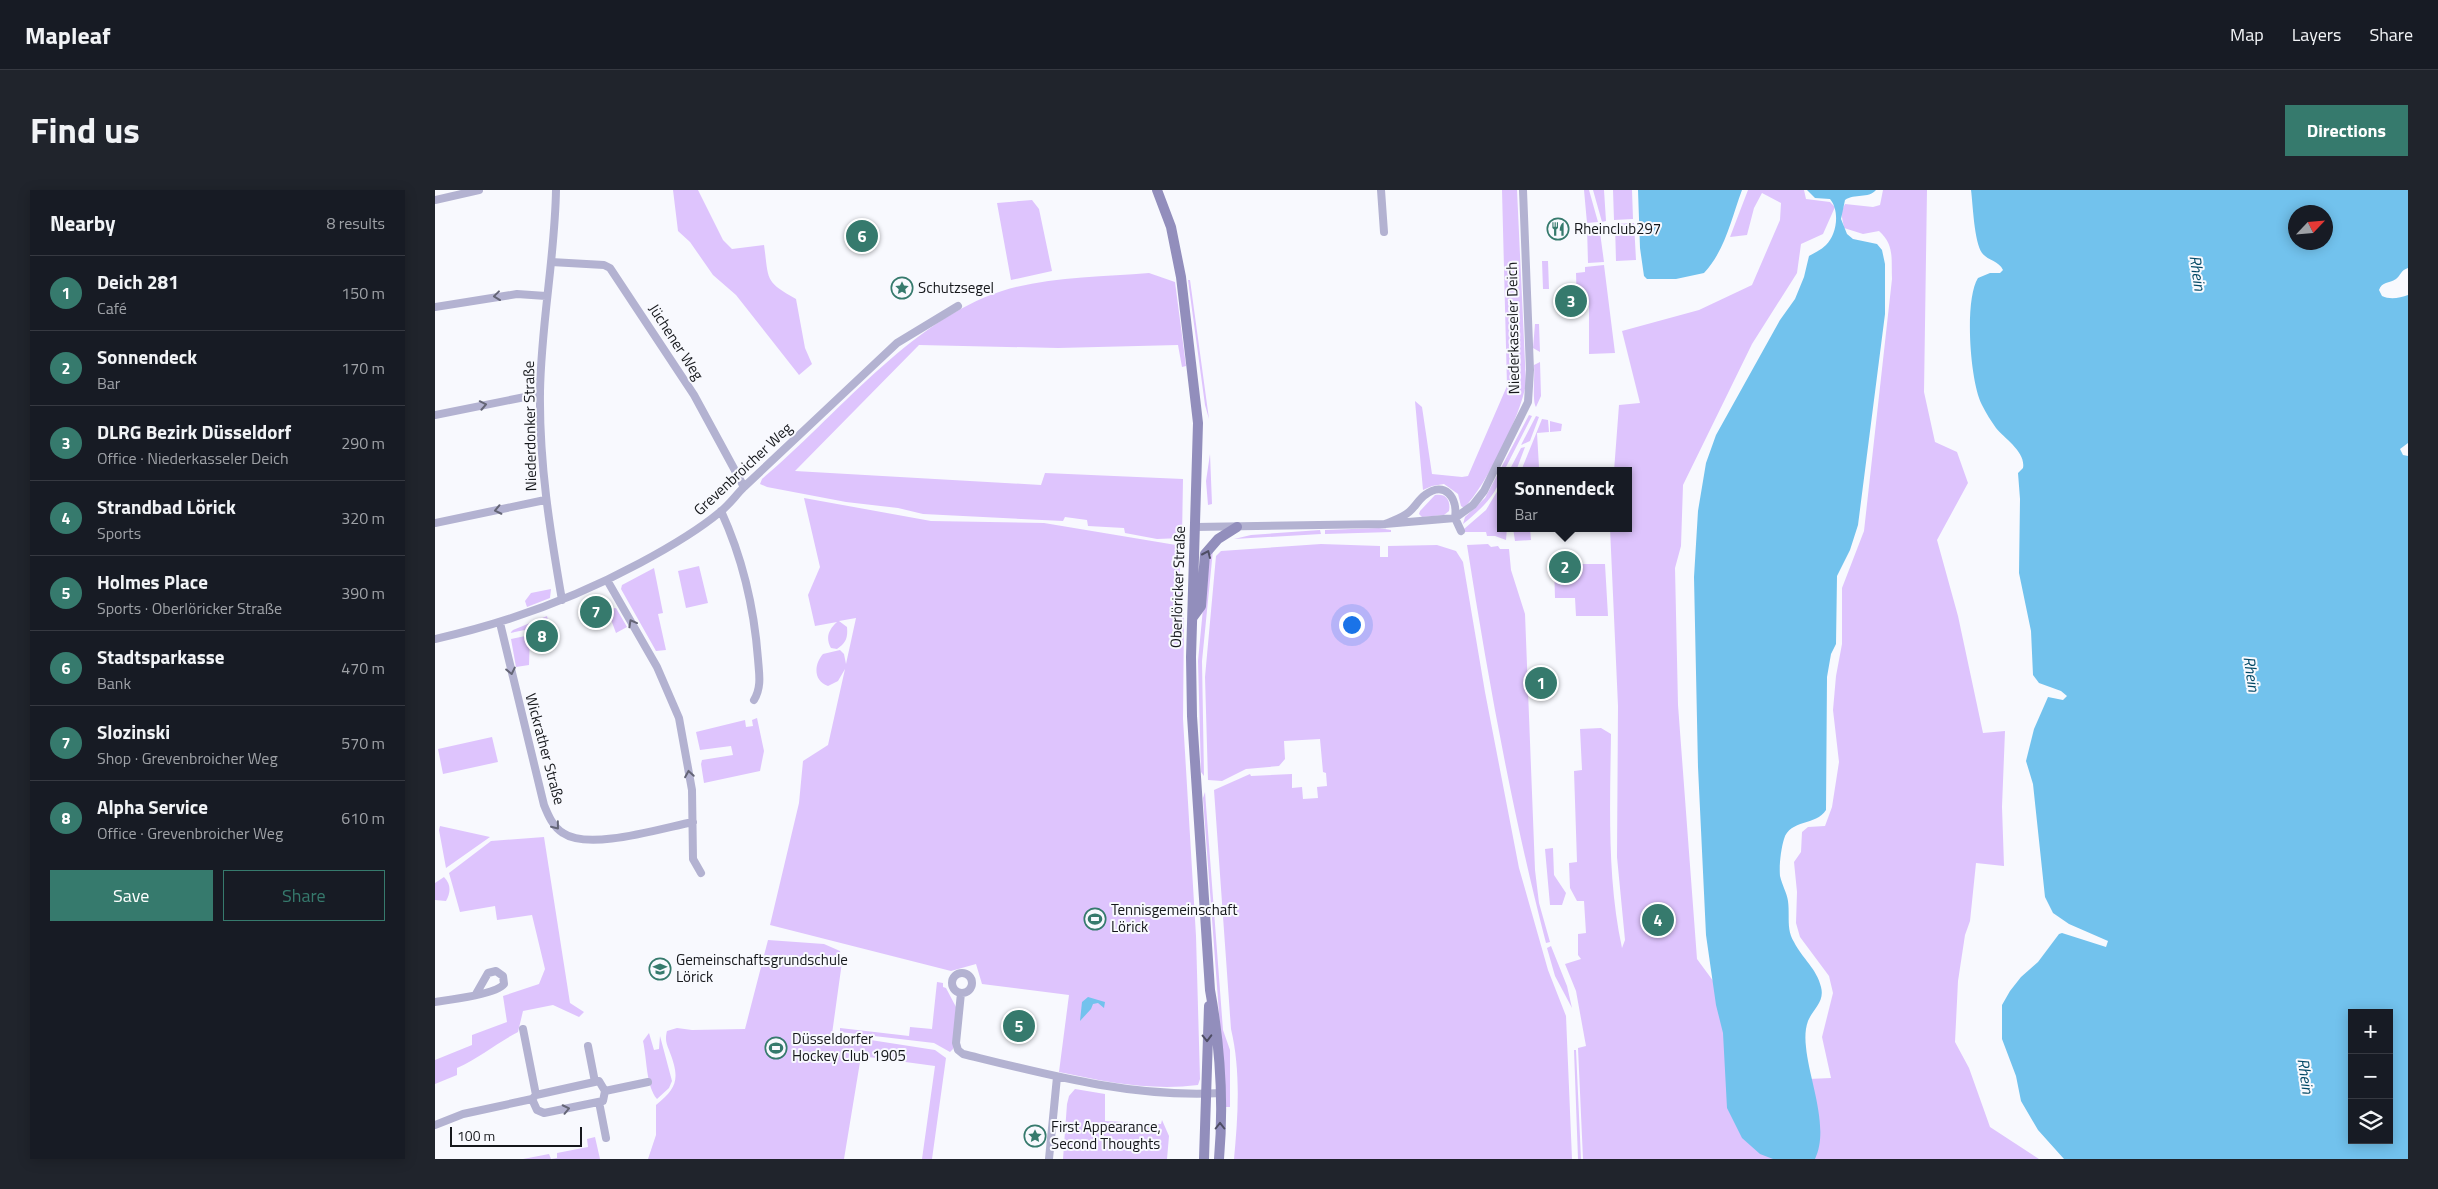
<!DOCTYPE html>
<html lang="en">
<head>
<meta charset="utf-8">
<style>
  body { margin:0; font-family:"Titillium Web",sans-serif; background:#20242c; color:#f1f3f6 }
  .controls { position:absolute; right:15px; bottom:15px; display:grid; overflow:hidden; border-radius:0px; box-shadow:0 2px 12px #0003 }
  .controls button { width:45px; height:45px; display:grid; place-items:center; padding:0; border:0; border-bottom:1px solid #363941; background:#171b24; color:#f1f3f6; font:25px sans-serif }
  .compass { position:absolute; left:1853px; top:15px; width:45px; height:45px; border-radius:50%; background:#171b24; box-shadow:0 2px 12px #0003; rotate:64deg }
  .scale { position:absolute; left:15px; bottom:12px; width:132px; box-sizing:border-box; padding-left:5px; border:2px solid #16181c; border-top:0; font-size:14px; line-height:18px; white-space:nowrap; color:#16181c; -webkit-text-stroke:4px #f8f9fe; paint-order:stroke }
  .you { position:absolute; left:916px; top:434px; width:18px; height:18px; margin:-12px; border:4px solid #fff; border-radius:50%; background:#1a73e8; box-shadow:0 0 0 8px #1a73e833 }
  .badge { display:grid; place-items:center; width:32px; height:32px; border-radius:50%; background:#367a6d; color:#fff; font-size:16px; font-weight:700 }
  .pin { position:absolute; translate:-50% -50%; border:2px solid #fff; box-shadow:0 1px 5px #0006 }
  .popup { position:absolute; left:1062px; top:277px; width:135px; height:65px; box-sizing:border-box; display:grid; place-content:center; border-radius:0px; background:#171b24; filter:drop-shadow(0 1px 4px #0005); font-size:16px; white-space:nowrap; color:#9ea1a6 }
  .popup b { font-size:19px; color:#f1f3f6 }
  .popup::after { content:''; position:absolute; left:50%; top:100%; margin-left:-10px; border:10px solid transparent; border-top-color:#171b24 }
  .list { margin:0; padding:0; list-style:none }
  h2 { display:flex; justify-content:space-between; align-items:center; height:65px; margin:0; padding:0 20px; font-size:21px }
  h2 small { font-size:16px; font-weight:400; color:#9ea1a6 }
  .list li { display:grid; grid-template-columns:32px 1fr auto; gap:15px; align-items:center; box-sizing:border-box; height:75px; padding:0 20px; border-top:1px solid #363941 }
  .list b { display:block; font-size:19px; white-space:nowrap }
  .list p { margin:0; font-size:16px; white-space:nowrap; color:#9ea1a6 }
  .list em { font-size:16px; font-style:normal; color:#9ea1a6 }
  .actions { display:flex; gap:10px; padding:15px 20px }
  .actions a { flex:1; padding:11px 0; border:1px solid #367a6d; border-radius:0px; text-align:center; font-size:18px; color:#367a6d }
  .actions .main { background:#367a6d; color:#fff }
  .icon { flex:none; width:28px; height:28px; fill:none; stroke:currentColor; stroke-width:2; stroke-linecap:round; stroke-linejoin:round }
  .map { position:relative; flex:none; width:1973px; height:969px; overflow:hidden; border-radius:0px }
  header { display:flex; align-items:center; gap:30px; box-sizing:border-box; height:70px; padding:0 25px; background:#171b24; border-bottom:1px solid #363941 }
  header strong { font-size:24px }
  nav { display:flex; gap:28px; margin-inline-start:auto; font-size:18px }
  .intro { display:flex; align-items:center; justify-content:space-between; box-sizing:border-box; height:120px; padding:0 30px }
  h1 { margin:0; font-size:35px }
  .button { padding:12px 22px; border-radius:0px; background:#367a6d; color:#fff; font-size:18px; font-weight:700 }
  main { display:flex; gap:30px; padding:0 30px }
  aside { flex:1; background:#171b24; border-radius:0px; box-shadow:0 2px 12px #0003 }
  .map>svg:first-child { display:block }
</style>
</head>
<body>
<header>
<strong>Mapleaf</strong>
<nav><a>Map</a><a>Layers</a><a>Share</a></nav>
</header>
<div class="intro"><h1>Find us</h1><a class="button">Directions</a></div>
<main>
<aside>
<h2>Nearby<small>8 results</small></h2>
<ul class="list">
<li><span class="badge">1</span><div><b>Deich 281</b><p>Café</p></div><em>150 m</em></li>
<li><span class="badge">2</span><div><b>Sonnendeck</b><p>Bar</p></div><em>170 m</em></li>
<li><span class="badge">3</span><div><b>DLRG Bezirk Düsseldorf</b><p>Office · Niederkasseler Deich</p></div><em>290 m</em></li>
<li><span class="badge">4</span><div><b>Strandbad Lörick</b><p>Sports</p></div><em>320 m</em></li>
<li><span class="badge">5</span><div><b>Holmes Place</b><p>Sports · Oberlöricker Straße</p></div><em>390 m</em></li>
<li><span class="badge">6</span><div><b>Stadtsparkasse</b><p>Bank</p></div><em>470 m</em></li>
<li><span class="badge">7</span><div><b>Slozinski</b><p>Shop · Grevenbroicher Weg</p></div><em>570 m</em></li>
<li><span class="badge">8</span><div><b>Alpha Service</b><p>Office · Grevenbroicher Weg</p></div><em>610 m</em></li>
</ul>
<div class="actions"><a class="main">Save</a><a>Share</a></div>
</aside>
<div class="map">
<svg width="1973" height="969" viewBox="0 0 1973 969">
  <rect width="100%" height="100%" fill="#f8f9fe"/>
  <!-- green -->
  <path fill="#dec4fd" d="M238,0H263L288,50L297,59L329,55C334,90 329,91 361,109L370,158L377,174L364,185L301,105L278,85L255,52L243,41Z
    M1067,0H1082L1091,194C1085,227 1052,294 1029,318L1026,316L1023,304L1009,294L997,296L988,300L980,211L987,217L997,284L1027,287L1033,286L1072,196Z
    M1149,0H1154L1163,32L1152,33Z
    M1158,0H1169L1171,31L1167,32Z
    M1178,0H1197L1198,29L1179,30Z
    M1313,0H1369L1371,9L1395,12L1400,17L1388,44L1366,54L1362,83L1317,154L1248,295L1246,356L1240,378L1243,515L1262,769L1351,890L1396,888L1387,847L1398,803L1394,786L1365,747L1361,733L1362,702L1359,672L1366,662L1367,642L1373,637L1390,636L1397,617L1404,572L1398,520L1401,486L1407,454V398L1429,341L1457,89C1456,70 1460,55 1444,41L1428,44L1409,38L1406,22L1410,14L1438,17L1445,15L1448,0H1492L1489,202L1500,252L1522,262L1533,293L1502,350L1523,426L1548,543L1570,541L1567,617L1569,676L1541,673L1535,731L1530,745L1523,791L1520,852L1534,878L1555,937L1604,969H1148L1143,858L1151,856L1141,801L1130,774L1146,769L1143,765V744L1151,743L1149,711H1142L1135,698L1134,673L1142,672L1139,581L1147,580L1145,539L1166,538L1176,544C1175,615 1172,688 1187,758L1190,750L1182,667L1183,516L1175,338H1194V281H1179L1184,215L1205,213L1187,141L1264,120L1317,95L1345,30L1346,13L1327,3L1319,18L1312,45L1295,47Z
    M597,10L604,19L617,81L576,90L562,13Z
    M1199,33L1201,70L1181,71L1180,34Z
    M1164,35L1169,72L1153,73L1152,36Z
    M1107,71H1113L1114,99H1108Z
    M1169,75L1180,163L1154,164V112L1150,111V116L1142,117L1141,83L1150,82V77Z
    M714,83L740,92L751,176L747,177L743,155L623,158L484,155L360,281L606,295L610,283L748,289L747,348L722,349L690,343L689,338L653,336L652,330L630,327L628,331L488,324L463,318L411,312L332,297L325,294L327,289C401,227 474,131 567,101C611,87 667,87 714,83Z
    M753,90H755L774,229L770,215Z
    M1100,134H1104L1105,162L1098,158Z
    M1105,172L1106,206L1101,217C1097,212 1100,185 1099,175Z
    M1094,225L1097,226L1069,281H1066C1066,302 1044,321 1028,334L1030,327L1050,308Z
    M1101,226L1104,227L1095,251L1086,255Z
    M1107,229L1113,230L1114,242L1102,243L1104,277L1086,281Z
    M1115,231L1127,234L1126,241L1115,242Z
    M1090,257L1081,281H1074L1086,258Z
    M775,264L777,314L773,315L771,291Z
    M1066,295V338H1072L1071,350L1060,346H1052L1051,342H1030L1029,339L1051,320Z
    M1000,305C1011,303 1016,310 1014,321L1009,325L987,327L984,324L985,321Z
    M369,308L496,331L609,333L747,356L743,400H746L749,427L748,529L761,746L765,889L763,895C716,901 671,892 624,882L634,805L547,794L541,774L516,781L335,735L364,613L368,571L393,555L410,479L403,491L393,496C378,491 379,474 388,464L405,460L409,464L411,474L421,428L404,431L412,437C413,448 411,453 402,459L396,458C390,448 394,439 402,432L380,436L373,405L385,377Z
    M944,338L956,340V342L890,344V340Z
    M1078,338H1095L1096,350L1080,351Z
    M885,340L886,344L799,349L816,345Z
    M886,354L945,356V367H953V356L1002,355L1021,361L1028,372L1050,502L1084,678L1113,780L1131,826L1137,969H799C803,927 806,881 796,839L779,600L815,584L816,586L857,584V598L867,597L868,609L883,608L882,597L892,596L891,583L888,582L885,549L849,551L850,569L844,576L811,579L787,591L773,590L770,487L781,366L786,361Z
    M1053,354L1056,357L1063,356L1065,359H1074L1076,380L1090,424L1100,680L1104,713L1115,752L1111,753C1077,622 1053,489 1032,355Z
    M778,360L767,471L769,586L766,582L763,471L772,376Z
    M1119,374H1170L1173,426H1141L1140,408H1120Z
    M264,376L273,413L251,418L243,381Z
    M219,378L228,423L223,424L231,460L221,461L186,399L187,395Z
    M116,399L115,408L92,417L90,411L96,403Z
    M181,418L192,437L181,443L172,419Z
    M112,426L114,435L75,443L78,440Z
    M95,445L94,475L81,477L76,449Z
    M322,528L329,561L325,581L269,593L266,574L267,570L298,565L296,556L265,560L261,542L310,530L311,537L318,536L317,530Z
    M57,547L63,572L8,584L3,559Z
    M770,602L788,840L795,860V917H791L768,608Z
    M5,636L55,647L11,678L4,640Z
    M109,647L135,813L149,822L144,827L118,815L88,821L83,842C62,853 44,868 22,878V885L0,894V870L37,855V845L72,832L68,806L104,794L110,779L97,725L62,730L60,716L25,722L14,683L56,651Z
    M1118,658L1119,685L1131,703L1127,715H1115L1110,659Z
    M9,687C16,694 16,702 11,711L0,710V693Z
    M333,750L389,754L405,761L407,772L397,844L500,860L511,868L497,969H487L500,876L426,866L409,969H213L221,945V915C243,897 245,888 234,860C231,853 230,849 232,841L242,838L257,840L310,839Z
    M1116,756L1132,796L1137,818L1120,786L1112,758Z
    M502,792L508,793V797L511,798L521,817L518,859L515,862L499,853L405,842V838L474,846L475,837L497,839Z
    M214,843L219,860L224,859L225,846L237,891L234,898L222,909C211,896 212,869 208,851Z
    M1139,860H1141L1146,969H1143Z
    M640,899L670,904V931L726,934L727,930L734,946L732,969H628L632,914L634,906Z
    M160,947L165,969H88L114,964L116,969L122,968V963L153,957L152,949Z"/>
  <!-- water -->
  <path fill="#72c2ed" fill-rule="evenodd" d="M1203,0H1307C1296,29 1291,59 1269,83L1241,89H1212L1209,86L1205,58Z
    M1372,0H1441C1433,9 1420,3 1410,10L1406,29L1412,44L1418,49L1442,54L1447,60L1450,74V124L1423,335L1415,360L1402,386L1401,454L1396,464L1392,487L1391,620C1381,636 1355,629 1349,649C1346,659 1344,675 1345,686C1347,695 1352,703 1353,711C1355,726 1351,739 1359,752C1367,768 1382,779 1386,797C1390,812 1378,819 1373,831C1370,839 1370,849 1371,857C1374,890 1395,938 1380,969H1338L1325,964L1307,948L1292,918L1288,843L1281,815L1271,745L1263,577L1259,387L1263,321L1271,273L1281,245L1345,130L1360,109L1369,87L1374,66C1379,63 1386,60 1391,55C1402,44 1405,21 1395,9L1380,8Z
    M1536,0H1973V78C1966,80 1966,85 1961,89C1954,94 1947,91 1944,100L1947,106C1955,110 1965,108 1973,105V253L1965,259L1968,265L1973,266V969H1629L1603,940L1586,911L1581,886L1567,849V815L1575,801L1586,787L1603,772L1624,744L1627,743L1671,757L1673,751L1634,734L1618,723L1610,707L1598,594L1591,571L1599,539L1613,507L1628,510L1632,506L1626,501L1604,493L1598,485L1596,441L1584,383L1585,309L1583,283L1588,278C1591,262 1570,249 1561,238C1556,231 1551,223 1547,215C1535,192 1529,110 1543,88L1555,83H1565L1568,80C1564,71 1552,70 1547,63C1539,51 1538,15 1536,0ZM1890,22V52H1860V22ZM1917,823H1954V950H1917Z
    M653,807L670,812L669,818L663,813L658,814L656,819L645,831L647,812Z"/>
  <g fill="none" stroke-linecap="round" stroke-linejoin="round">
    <!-- minor -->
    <path stroke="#b3b2d1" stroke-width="8" d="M121,0C120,67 106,134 105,202C104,272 115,341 127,410
      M946,0L949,42
      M0,10L44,0
      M116,72L169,75L175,78L259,205L309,297
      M0,117L82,104L111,106
      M0,225L105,204
      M286,321C308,369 319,416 323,469C324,483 327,497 319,510
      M0,333L110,310
      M760,337L950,334L1020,328C1023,308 1010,290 990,305C984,309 980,317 974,322C967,328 959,330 950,334
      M1026,341L1020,328L1038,315L1049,301L1093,212L1095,180L1088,0
      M172,390L222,477L244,528L257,600L258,669L266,683
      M65,433L109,615C113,625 118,637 128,643C154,661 227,638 258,632
      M0,449C72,433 140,408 205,373C233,358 261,342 285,322C294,315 301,305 309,297L462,153L523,116
      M517 793a10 10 0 1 1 20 0a10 10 0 1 1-20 0Z
      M526,803L521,853L523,860L528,864C613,885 698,908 786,903
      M0,812C14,810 62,804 69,794L68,786L61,781L53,783L41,804
      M88,839L101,905L97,909L102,920L109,923L168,911L170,901L164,891L101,905
      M153,856L160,892
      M170,901L213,892
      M164,912L171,948
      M0,935L28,924L97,909
      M614,969L622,887"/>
    <!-- secondary -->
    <path stroke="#928ebc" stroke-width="10" d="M722,0L736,37L746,87L763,233L756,467L757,526L775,800C785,855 789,912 784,969
      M758,427L766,416L770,364L783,349L802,337
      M769,969L774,816"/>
  </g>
  <!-- one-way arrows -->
  <defs><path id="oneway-chevron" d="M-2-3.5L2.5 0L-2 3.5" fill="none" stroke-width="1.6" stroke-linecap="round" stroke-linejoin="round" transform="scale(1.25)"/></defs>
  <g stroke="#646576">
    <use href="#oneway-chevron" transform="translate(62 106) rotate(173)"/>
    <use href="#oneway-chevron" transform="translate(48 215) rotate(-11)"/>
    <use href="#oneway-chevron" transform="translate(63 320) rotate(168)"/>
    <use href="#oneway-chevron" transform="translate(197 433) rotate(-119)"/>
    <use href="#oneway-chevron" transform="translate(76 481) rotate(78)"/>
    <use href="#oneway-chevron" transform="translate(254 584) rotate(-99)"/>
    <use href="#oneway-chevron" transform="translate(121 636) rotate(51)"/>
    <use href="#oneway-chevron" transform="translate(131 919) rotate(-12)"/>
  </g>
  <g stroke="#4e4d64">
    <use href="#oneway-chevron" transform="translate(772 364) rotate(-66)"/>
    <use href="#oneway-chevron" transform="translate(772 848) rotate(89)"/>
    <use href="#oneway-chevron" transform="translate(785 936) rotate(-90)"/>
  </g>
  <!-- icons -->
  <defs>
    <g id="restaurant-ring" transform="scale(1.125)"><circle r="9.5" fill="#f8f9fe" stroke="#367a6d" stroke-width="1.5"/><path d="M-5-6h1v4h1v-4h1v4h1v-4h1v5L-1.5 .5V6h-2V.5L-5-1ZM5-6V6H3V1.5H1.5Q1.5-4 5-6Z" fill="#367a6d"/></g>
    <g id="sight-ring" transform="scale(1.125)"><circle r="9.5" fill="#f8f9fe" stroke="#367a6d" stroke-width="1.5"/><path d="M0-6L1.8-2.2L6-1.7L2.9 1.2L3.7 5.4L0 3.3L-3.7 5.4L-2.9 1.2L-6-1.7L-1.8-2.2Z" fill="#367a6d"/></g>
    <g id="stadium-ring" transform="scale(1.125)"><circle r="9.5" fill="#f8f9fe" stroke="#367a6d" stroke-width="1.5"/><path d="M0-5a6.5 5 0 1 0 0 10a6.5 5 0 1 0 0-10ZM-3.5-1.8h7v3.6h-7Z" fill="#367a6d"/></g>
    <g id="school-ring" transform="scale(1.125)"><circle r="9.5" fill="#f8f9fe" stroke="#367a6d" stroke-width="1.5"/><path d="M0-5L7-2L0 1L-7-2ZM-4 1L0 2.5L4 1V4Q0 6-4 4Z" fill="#367a6d"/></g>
  </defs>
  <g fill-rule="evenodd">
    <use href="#restaurant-ring" x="1123" y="39"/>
    <use href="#sight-ring" x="467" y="98"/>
    <use href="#stadium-ring" x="660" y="729"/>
    <use href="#school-ring" x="225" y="779"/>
    <use href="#stadium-ring" x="341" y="858"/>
    <use href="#sight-ring" x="600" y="946"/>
  </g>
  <g text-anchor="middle" stroke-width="4" stroke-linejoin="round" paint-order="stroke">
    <!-- poi labels -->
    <g font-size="15" fill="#16181c" stroke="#f8f9fe" text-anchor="start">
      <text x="1139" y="44">Rheinclub297</text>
      <text x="483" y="103">Schutzsegel</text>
      <text x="676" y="725">Tennisgemeinschaft<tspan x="676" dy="17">Lörick</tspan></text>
      <text x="241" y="775">Gemeinschaftsgrundschule<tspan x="241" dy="17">Lörick</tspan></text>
      <text x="357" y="854">Düsseldorfer<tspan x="357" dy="17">Hockey Club 1905</tspan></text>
      <text x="616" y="942">First Appearance,<tspan x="616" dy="17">Second Thoughts</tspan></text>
    </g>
    <!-- street labels -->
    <g font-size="15" fill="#16181c" stroke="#f8f9fe">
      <text transform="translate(1078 138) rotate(-91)" y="5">Niederkasseler Deich</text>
      <text transform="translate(241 152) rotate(57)" y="5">Jüchener Weg</text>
      <text transform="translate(95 236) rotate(-91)" y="5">Niederdonker Straße</text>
      <text transform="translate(308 279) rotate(-43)" y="5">Grevenbroicher Weg</text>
      <text transform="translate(743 397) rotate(-88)" y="5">Oberlöricker Straße</text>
      <text transform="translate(110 559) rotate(75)" y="5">Wickrather Straße</text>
    </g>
    <!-- water labels -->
    <g font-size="16" font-style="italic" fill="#024865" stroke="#f8f9fe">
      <text transform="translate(1763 83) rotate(82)" y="6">Rhein</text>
      <text transform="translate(1817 484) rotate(82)" y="6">Rhein</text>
      <text transform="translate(1871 886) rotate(82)" y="6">Rhein</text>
    </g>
  </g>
</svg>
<div class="controls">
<button>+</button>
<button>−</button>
<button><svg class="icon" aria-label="layers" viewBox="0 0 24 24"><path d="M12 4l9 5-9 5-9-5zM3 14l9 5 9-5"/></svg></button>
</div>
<svg class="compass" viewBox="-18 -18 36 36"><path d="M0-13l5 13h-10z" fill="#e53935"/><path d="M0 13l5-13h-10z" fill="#9ea1a6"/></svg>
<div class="scale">100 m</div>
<div class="you"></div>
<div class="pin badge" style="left:1106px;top:493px">1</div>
<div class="pin badge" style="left:1130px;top:377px">2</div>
<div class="popup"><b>Sonnendeck</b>Bar</div>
<div class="pin badge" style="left:1136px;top:111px">3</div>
<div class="pin badge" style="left:1223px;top:730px">4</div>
<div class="pin badge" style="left:584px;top:836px">5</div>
<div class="pin badge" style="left:427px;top:46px">6</div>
<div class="pin badge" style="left:161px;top:422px">7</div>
<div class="pin badge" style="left:107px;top:446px">8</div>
</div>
</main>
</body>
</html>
